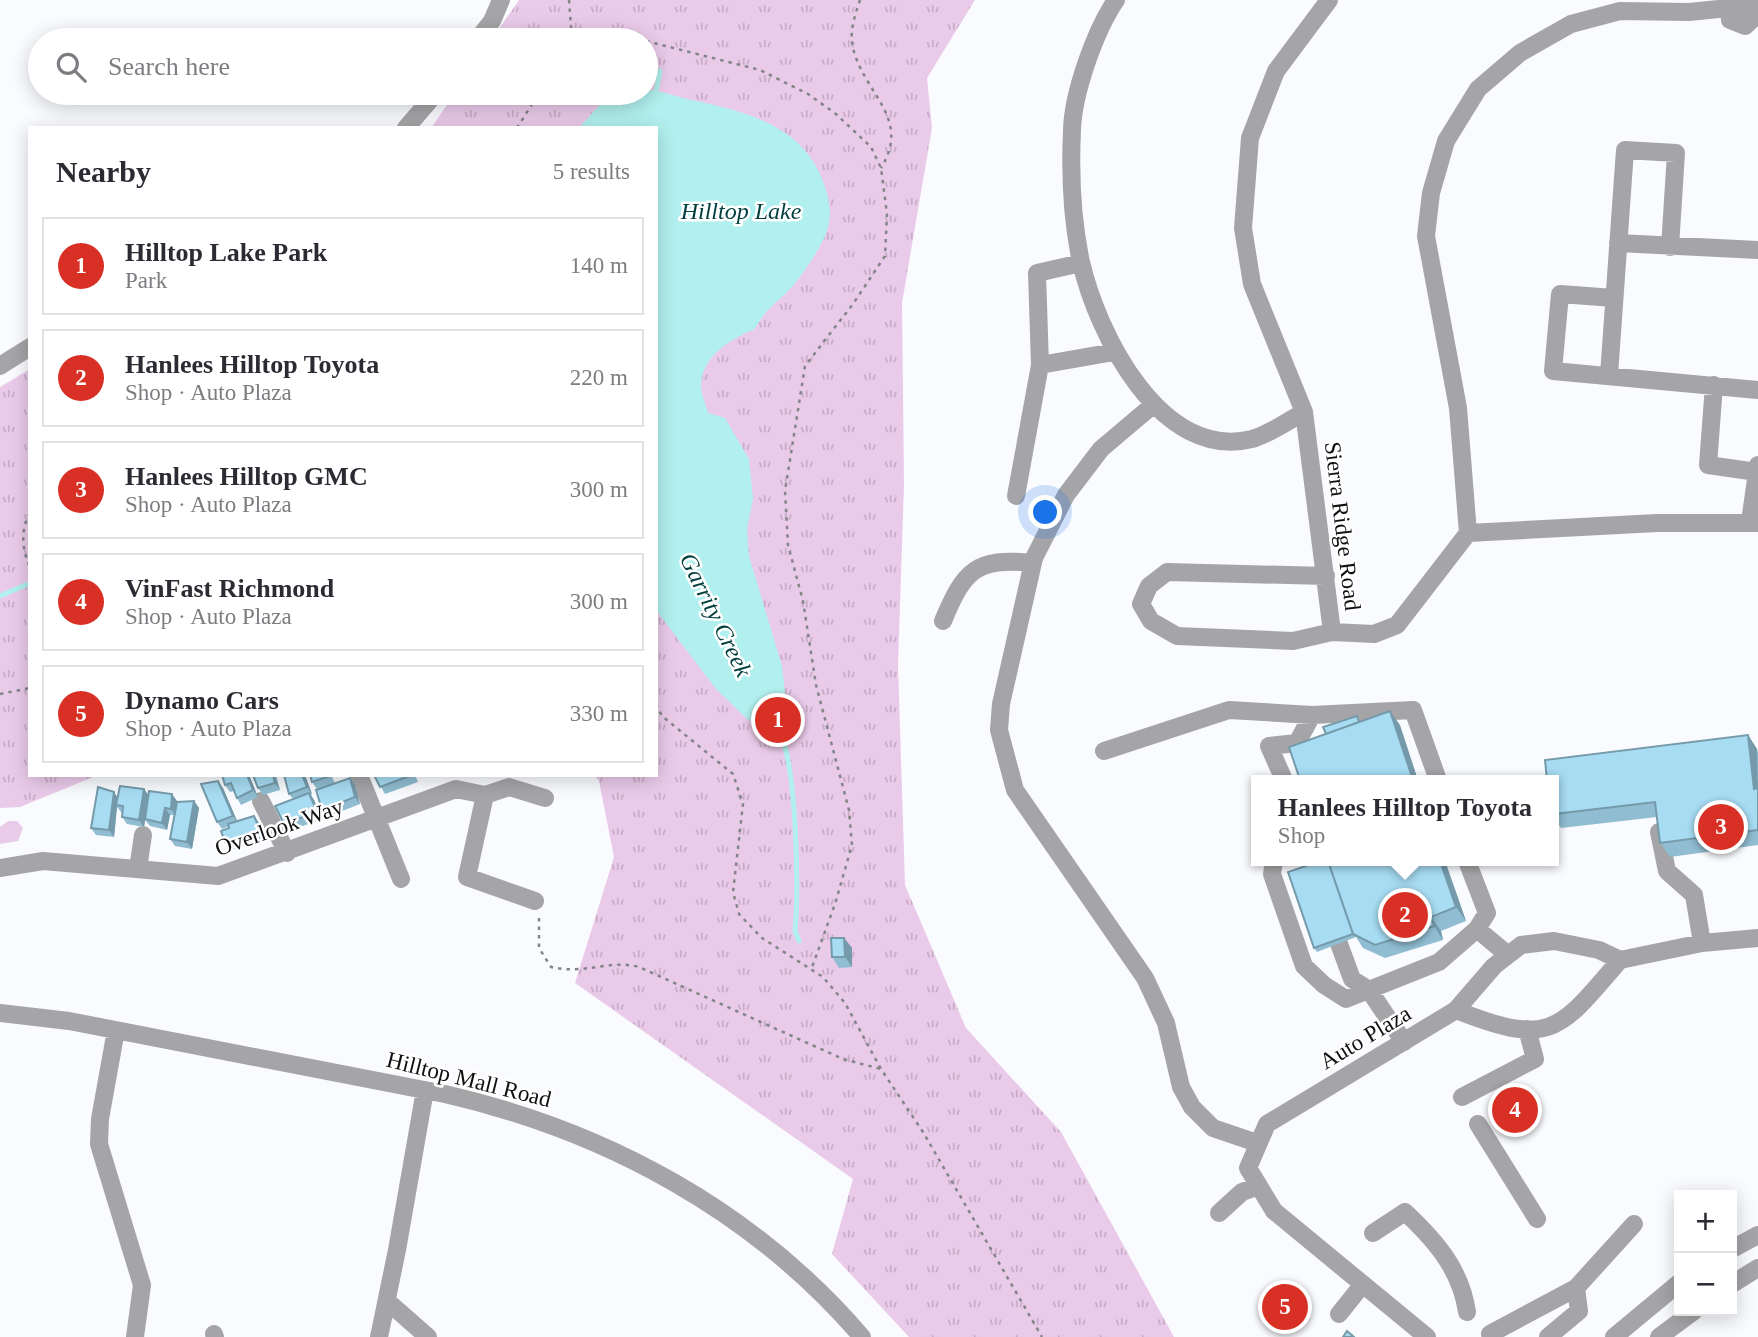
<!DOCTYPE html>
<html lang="en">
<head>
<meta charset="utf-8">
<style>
  body { margin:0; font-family:Georgia,serif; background:#f7f7f7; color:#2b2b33 }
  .controls { position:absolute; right:21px; bottom:21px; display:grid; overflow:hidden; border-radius:0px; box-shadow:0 4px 18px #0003 }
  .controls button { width:63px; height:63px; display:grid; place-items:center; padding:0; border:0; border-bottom:2px solid #e1e1e2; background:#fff; color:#2b2b33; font:35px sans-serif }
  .you { position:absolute; left:1046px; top:513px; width:24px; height:24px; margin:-18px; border:5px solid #fff; border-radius:50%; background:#1a73e8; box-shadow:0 0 0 10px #1a73e833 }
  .badge { display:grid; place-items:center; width:46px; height:46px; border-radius:50%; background:#d93025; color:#fff; font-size:23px; font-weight:700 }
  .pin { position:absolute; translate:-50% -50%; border:4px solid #fff; box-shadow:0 2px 7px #0006 }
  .popup { position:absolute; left:1251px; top:775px; width:308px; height:91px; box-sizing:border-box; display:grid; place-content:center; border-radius:0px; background:#fff; filter:drop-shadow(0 2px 5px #0005); font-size:23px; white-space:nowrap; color:#7c7c81 }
  .popup b { font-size:26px; color:#2b2b33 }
  .popup::after { content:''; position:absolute; left:50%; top:100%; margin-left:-14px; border:14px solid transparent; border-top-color:#fff }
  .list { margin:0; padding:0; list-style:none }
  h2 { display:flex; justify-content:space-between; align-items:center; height:91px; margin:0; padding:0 28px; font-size:30px }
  h2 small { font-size:23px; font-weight:400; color:#7c7c81 }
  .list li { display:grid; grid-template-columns:46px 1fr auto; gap:21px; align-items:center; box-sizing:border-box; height:98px; margin:0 14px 14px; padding:0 14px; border:2px solid #e1e1e2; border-radius:0px }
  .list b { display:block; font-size:26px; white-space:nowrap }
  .list p { margin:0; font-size:23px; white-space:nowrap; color:#7c7c81 }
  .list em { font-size:23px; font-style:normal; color:#7c7c81 }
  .icon { flex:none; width:38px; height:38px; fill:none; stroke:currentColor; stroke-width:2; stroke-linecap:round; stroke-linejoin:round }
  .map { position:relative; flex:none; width:1758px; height:1337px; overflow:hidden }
  .search { position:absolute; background:#fff; box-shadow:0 4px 18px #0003; left:28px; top:28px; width:630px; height:77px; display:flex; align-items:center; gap:18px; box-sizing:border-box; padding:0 24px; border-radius:38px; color:#7c7c81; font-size:26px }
  .panel { position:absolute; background:#fff; box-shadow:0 4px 18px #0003; left:28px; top:126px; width:630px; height:651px; border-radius:0px }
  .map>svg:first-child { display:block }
</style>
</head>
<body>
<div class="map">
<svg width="1758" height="1337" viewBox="0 0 1758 1337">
  <defs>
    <pattern id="park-tufts" width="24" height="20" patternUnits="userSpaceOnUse" patternTransform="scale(1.75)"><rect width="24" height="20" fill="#eacae9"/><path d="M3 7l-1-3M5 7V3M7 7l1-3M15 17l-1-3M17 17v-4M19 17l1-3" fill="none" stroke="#c8acc7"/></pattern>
  </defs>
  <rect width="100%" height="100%" fill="#fafbfe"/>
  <!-- park -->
  <path fill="url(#park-tufts)" d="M519,0H975L927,78L932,128L902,303L904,485L898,665L905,885L966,1028L1061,1132L1174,1337H909L832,1254L853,1179L575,983L614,857L599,781L595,775H656V128H431L455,93H646V40H491Z
    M30,369V775H98L20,807L0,808V387Z
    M8,821H17L23,828L18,841L0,844V827Z"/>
  <!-- water -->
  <path fill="#b1f0ee" d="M646,89C662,91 677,97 692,100C746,112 804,125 824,184C830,201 833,219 825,236C818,251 807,268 797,281C784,298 764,309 755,329C731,339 702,355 701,386C701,394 706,405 708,413L725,418L749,459L753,499L747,529L749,556L782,666L785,693L781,735L747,719L716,689L656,610V128H579C606,98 605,93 646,93Z"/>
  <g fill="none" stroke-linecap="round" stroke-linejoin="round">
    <!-- stream -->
    <path stroke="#b1f0ee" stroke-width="5" d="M655,97L660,71
      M0,596L28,584
      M778,730C797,758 799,894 795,931L799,941"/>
    <!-- path -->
    <path stroke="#848588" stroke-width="2.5" stroke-dasharray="3.5 5" stroke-linecap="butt" d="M569,0L572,40
      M860,0C855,15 849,32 853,48C864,94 912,118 881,168
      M574,37L644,40
      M646,41L760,70L808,94L836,114L871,147L881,168L887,214L885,256L853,304L805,366L785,491L788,545L803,601L816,685L849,810L852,845L835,904L811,970
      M517,128L539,93
      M30,513C20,530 22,550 30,567
      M0,694L30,688
      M656,704L662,716L733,774L743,804L733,892L739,914L762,938L823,977L845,1003L881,1069L923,1132L1042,1337
      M539,918V948L551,967C586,975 608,959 639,967L843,1059L881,1069"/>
    <!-- minor -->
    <path stroke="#a5a5a8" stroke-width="18" d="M1116,0C1095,31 1073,93 1072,130C1070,173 1072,220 1081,262C1097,333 1161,462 1252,439C1270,434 1288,421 1304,412
      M1329,0L1276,71L1250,138L1243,228L1252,284L1304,412L1332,632
      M1729,0L1730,20L1745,26L1757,15L1756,0
      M477,40L492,21L501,0
      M406,128L436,93
      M1618,243L1758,250
      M1614,298L1560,294L1553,371L1758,390
      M1040,365L1114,352
      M0,366L30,347
      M1609,375L1625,150L1676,153L1670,247
      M1714,385L1708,465L1757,472
      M1153,405L1101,449L1066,495L1034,558L1001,704L999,730L1015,790L1145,978L1166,1023L1181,1087L1192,1107L1213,1128L1257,1143
      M1016,496L1040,365L1037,273L1081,263
      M1750,522L1758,465
      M1468,533L1458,408L1426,236L1431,193L1446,141L1478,89L1520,53L1571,24L1620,11L1689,12L1758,5
      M1468,533L1657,523H1758
      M1326,576L1167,572L1149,586L1141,604L1151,621L1177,636L1293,641L1332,632L1374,634L1397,625L1468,533
      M943,621C964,571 975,557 1033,563
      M1104,751L1229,710L1312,715L1413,710L1438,780
      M359,775L401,879
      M1284,780L1269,746L1297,743L1312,715
      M485,795L467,877L535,901
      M485,795L509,787L545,798
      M261,801L287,853
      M1659,832L1667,871L1694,895L1702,943
      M1274,861L1272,874L1304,966L1324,985L1346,999L1439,962L1477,929L1508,955
      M1467,861L1487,913L1477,929
      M0,868L43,861L218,876L456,789L485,795
      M138,869L143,835
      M1331,922L1352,979L1369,990L1404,1042
      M1456,1010C1551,1048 1559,1031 1620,960
      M0,1013L69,1021L445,1094C606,1131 754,1211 862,1337
      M116,1030L100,1119L99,1144L142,1285L135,1337
      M1462,1097L1535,1059L1527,1029
      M1478,1124L1537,1219
      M1219,1213L1242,1192L1259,1186
      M1373,1233L1405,1212C1436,1241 1461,1270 1467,1312
      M1732,1249L1758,1235
      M1732,1284L1758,1268
      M387,1301L428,1337
      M1339,1314L1363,1284
      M214,1334L215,1337
      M379,1337L397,1250L425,1090
      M1427,1337L1274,1211L1248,1168L1267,1124L1456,1010L1494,966L1521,945L1554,941L1599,950L1620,960L1702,943L1758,938
      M1492,1337L1490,1334L1576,1288L1634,1224
      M1548,1337L1579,1311L1576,1288
      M1614,1337L1679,1283
      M1659,1337L1694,1311"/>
  </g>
  <!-- wall -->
  <path fill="#90bdd1" d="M1748,735L1757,749L1758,753V845L1670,857L1660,843L1657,817L1561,828L1554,818V780Z
    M249,775L258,797L241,805L237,798L234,791L230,792L225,785Z
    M253,775H276L280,790L263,795L258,788Z
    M305,775L312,794L311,795L314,800L322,819L289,831L284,824L293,799L289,794Z
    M331,775L335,783L317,789L312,782Z
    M374,775H415L418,782L385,794Z
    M355,785L360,804L327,817L322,810Z
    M223,788L237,821L259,823L266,839L230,850L225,842L229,826L222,829L217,822Z
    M144,789L148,795L172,794L177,802L194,801L199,808L192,849L175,846L170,839L174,815H170L167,830L150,826L145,820L144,827L127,824L122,817V813L117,807L114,837L96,835L91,828L114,792L118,798Z
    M1445,861L1466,921L1441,931L1443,940L1385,958L1363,948L1356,937L1317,952L1314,948Z
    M844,938L852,948V967L839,968L832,957Z"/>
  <!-- shaded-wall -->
  <path fill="#759aaa" d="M1390,711L1400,725L1418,780H1413Z
    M1748,735L1757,749L1758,794L1754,789Z
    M247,775H249L258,797L253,790Z
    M273,775L275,776L280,790L275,783Z
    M302,775H305L312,794L307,787Z
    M350,778L355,785L360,804L355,797Z
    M218,781L223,788L238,823L233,816Z
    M144,789L149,796L144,827L139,820Z
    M114,792L118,799L116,805L117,807L114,837L109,830Z
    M309,793L314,800L322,819L317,812Z
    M172,794L177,801L176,816L171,809Z
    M194,801L199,808L192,849L187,842Z
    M165,808L170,815L167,830L162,823Z
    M254,816L259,823L266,839L261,832Z
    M1440,861H1445L1466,921L1456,907Z
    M1431,917L1441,931L1443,940L1434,926Z
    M844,938L852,948V967L845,957Z"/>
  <!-- building -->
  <path fill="#a7dcf3" stroke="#759aaa" stroke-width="2" d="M1390,711L1413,780H1300L1289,747Z
    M1357,716L1359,722L1326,734L1323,727Z
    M1748,735L1754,789L1758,788V830L1660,843L1655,802L1554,814V780H1547L1545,760Z
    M222,775H247L253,790L237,798L231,783L225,785Z
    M253,775H273L275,783L258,788Z
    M284,775H302L307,787L289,794Z
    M310,775H330V776L312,782Z
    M374,775H412L380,787Z
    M350,778L355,797L322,810L316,790Z
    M218,781L233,816L217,822L201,784Z
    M120,786L144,789L139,820L122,817L123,806L116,805Z
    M98,787L114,792L109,830L91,828Z
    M149,791L172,794L171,809L165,808L162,823L145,819Z
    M309,793L317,812L284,824L275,806Z
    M194,801L187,842L170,839L177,802Z
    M254,816L261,832L225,842L221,831L229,828L228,824Z
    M1320,861H1328L1353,934L1314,948L1288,872Z
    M1328,861H1440L1456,907L1431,917L1434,926L1375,945L1353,934Z
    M831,938H844L845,957H832Z
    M1347,1331L1354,1337H1343Z"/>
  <g text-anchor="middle" stroke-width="5" stroke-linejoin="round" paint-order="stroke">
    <!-- street labels -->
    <g font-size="23" fill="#0e1012" stroke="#fff">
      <text transform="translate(1343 526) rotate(83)" y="8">Sierra Ridge Road</text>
      <text transform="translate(279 827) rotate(-19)" y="8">Overlook Way</text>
      <text transform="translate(1365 1037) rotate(-31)" y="8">Auto Plaza</text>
      <text transform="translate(469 1079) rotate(14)" y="8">Hilltop Mall Road</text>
    </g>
    <!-- water labels -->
    <g font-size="24" font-style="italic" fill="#003e3d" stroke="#fff">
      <text x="741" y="219">Hilltop Lake</text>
      <text transform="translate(716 615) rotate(64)" y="8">Garrity Creek</text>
    </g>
  </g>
</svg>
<div class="controls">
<button>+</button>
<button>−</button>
</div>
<div class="you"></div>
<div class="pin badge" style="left:778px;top:720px">1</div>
<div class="pin badge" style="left:1405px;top:915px">2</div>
<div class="popup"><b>Hanlees Hilltop Toyota</b>Shop</div>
<div class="pin badge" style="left:1721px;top:827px">3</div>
<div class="pin badge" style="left:1515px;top:1110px">4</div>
<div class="pin badge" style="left:1285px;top:1307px">5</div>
<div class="search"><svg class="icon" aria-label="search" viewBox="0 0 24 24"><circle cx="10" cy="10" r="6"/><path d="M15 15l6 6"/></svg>Search here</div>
<section class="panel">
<h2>Nearby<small>5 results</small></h2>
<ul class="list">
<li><span class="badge">1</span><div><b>Hilltop Lake Park</b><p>Park</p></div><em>140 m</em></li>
<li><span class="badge">2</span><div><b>Hanlees Hilltop Toyota</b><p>Shop · Auto Plaza</p></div><em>220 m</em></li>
<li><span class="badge">3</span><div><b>Hanlees Hilltop GMC</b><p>Shop · Auto Plaza</p></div><em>300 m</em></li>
<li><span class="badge">4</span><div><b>VinFast Richmond</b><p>Shop · Auto Plaza</p></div><em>300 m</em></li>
<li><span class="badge">5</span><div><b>Dynamo Cars</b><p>Shop · Auto Plaza</p></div><em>330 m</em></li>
</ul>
</section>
</div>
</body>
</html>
